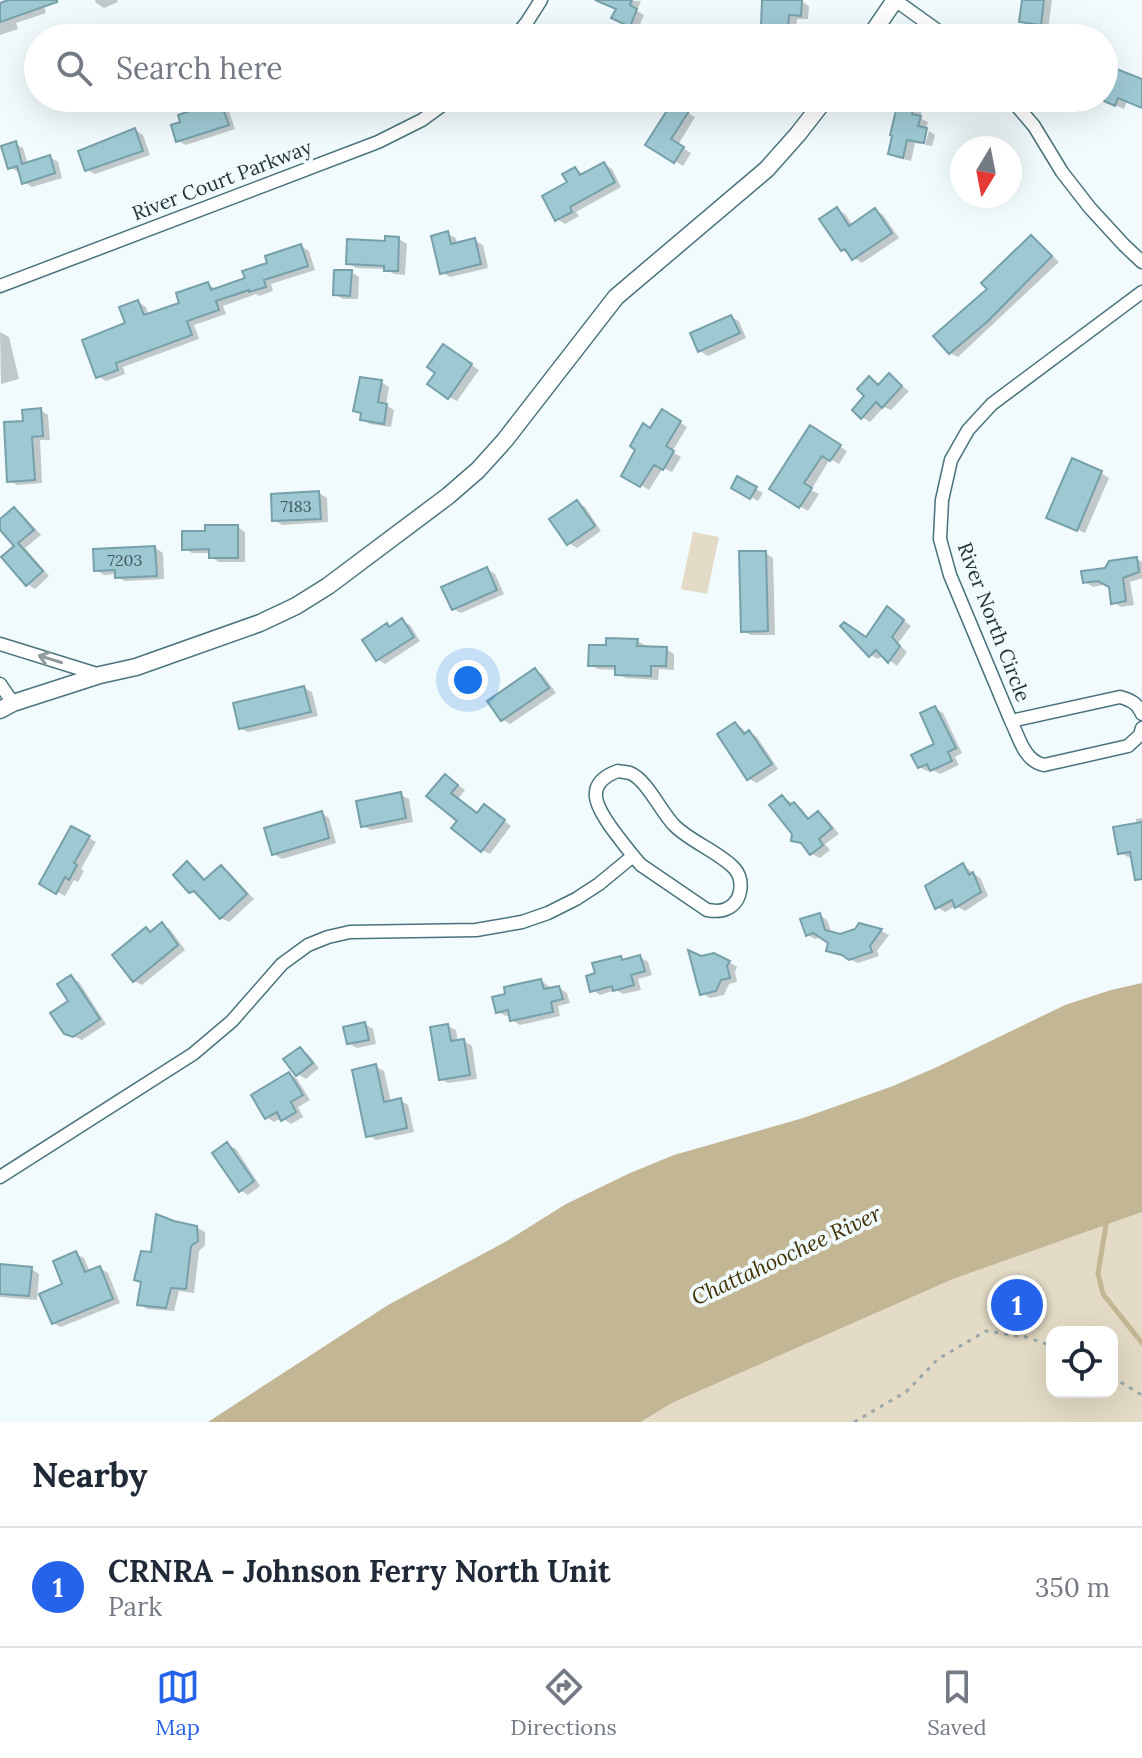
<!DOCTYPE html>
<html lang="en">
<head>
<meta charset="utf-8">
<style>
  body { margin:0; font-family:Lora,serif; background:#f2f2f3; color:#1f2937 }
  .controls { position:absolute; right:24px; bottom:24px; display:grid; overflow:hidden; border-radius:16px; box-shadow:0 8px 32px #0002 }
  .controls button { width:72px; height:72px; display:grid; place-items:center; padding:0; border:0; border-bottom:2px solid #e0e1e3; background:#fff; color:#1f2937; font:40px sans-serif }
  .compass { position:absolute; left:950px; top:136px; width:72px; height:72px; border-radius:50%; background:#fff; box-shadow:0 8px 32px #0002; rotate:190deg }
  .you { position:absolute; left:468px; top:680px; width:28px; height:28px; margin:-20px; border:6px solid #fff; border-radius:50%; background:#1a73e8; box-shadow:0 0 0 12px #1a73e833 }
  .badge { display:grid; place-items:center; width:52px; height:52px; border-radius:50%; background:#2563eb; color:#fff; font-size:26px; font-weight:700 }
  .pin { position:absolute; translate:-50% -50%; border:4px solid #fff; box-shadow:0 2px 8px #0006 }
  .list { margin:0; padding:0; list-style:none }
  h2 { display:flex; justify-content:space-between; align-items:center; height:104px; margin:0; padding:0 32px; font-size:34px }
  h2 small { font-size:26px; font-weight:400; color:#747a83 }
  .list li { display:grid; grid-template-columns:52px 1fr auto; gap:24px; align-items:center; box-sizing:border-box; height:120px; padding:0 32px; border-top:2px solid #e0e1e3 }
  .list b { display:block; font-size:30px; white-space:nowrap }
  .list p { margin:0; font-size:26px; white-space:nowrap; color:#747a83 }
  .list em { font-size:26px; font-style:normal; color:#747a83 }
  .icon { flex:none; width:44px; height:44px; fill:none; stroke:currentColor; stroke-width:2; stroke-linecap:round; stroke-linejoin:round }
  .map { position:relative; flex:none; width:1142px; height:1422px; overflow:hidden }
  .search { position:absolute; background:#fff; box-shadow:0 8px 32px #0002; left:24px; right:24px; top:24px; height:88px; display:flex; align-items:center; gap:20px; box-sizing:border-box; padding:0 28px; border-radius:44px; color:#747a83; font-size:30px }
  .sheet { height:224px; background:#fff }
  nav { display:flex; justify-content:space-around; align-items:center; box-sizing:border-box; height:112px; border-top:2px solid #e0e1e3; background:#fff; font-size:22px; color:#747a83 }
  nav a { display:grid; justify-items:center; gap:4px }
  nav .on { color:#2563eb }
  .map>svg:first-child { display:block }
</style>
</head>
<body>
<div class="map">
<svg width="1142" height="1422" viewBox="0 0 1142 1422">
  <rect width="100%" height="100%" fill="#f1fafc"/>
  <!-- green -->
  <path fill="#e3dbc5" fill-rule="evenodd" d="M693,532L719,537L707,594L681,589Z
    M1142,1212V1422H642L672,1403L953,1279ZM1052,1332H1112V1392H1052Z"/>
  <!-- water -->
  <path fill="#c3b694" d="M1142,983V1212L953,1279L672,1403L641,1422H208L388,1305L505,1242L566,1204L630,1173L674,1155L803,1118L893,1086L937,1067L1065,1005L1111,990Z"/>
  <!-- shadow -->
  <path fill="#0003" d="M14,0H42L46,13L16,23L18,29L0,35V7Z
    M95,0H117L118,2L104,8L96,3Z
    M612,0L641,1L637,11L644,15L638,29L622,22L618,9Z
    M764,0L801,1L809,6L808,19H797L796,30L771,29L763,25Z
    M1024,0H1052L1048,29L1029,26L1021,21Z
    M1104,72L1142,82V107L1127,101L1124,109L1099,98H1104Z
    M724,98H748L750,100L742,111Z
    M901,99L915,102L923,107L920,118L928,122L921,144L915,143L911,161L898,158L890,153Z
    M220,103L228,108L235,129L186,145L178,141Z
    M673,104L695,117L678,145L691,153L683,166L648,144Z
    M135,130L143,135L150,155L95,174L87,170Z
    M929,131L935,135L932,146L925,145Z
    M15,144L23,148L28,164L50,157L58,162L62,178L32,187L24,182L20,171L18,172L10,167Z
    M604,164L612,169L621,187L576,212L579,216L565,224L557,219L575,169L583,174Z
    M837,209L845,214L853,226L875,210L883,215L899,238L862,263L842,250Z
    M448,234L456,238L457,245L475,241L483,245L488,268L450,277L442,272Z
    M1031,237L1039,242L1059,262L958,357L950,353L990,289Z
    M399,239L407,244L405,275L394,274L385,269L356,268L348,263L387,243Z
    M301,246L309,251L315,270L271,284L273,291L259,296L256,294L223,306L226,314L194,325L199,339L123,367L125,374L106,381L98,376L128,324L138,302L146,307L149,316L181,304L208,284L216,289L247,279Z
    M351,272L359,277L358,299H343L335,294Z
    M731,317L739,321L746,338L708,356L700,351Z
    M0,332L9,337L19,379L1,384Z
    M451,351L479,370L457,401L449,397L438,372Z
    M889,376L909,391L891,410L884,407L870,422L862,417L870,379L880,386Z
    M381,382L389,387L386,405L394,410L391,427L370,424L362,419L363,415L356,410Z
    M40,410L48,415L50,440H40L42,483L17,485L9,480L25,422Z
    M662,411L687,427L672,452L681,457L672,472L663,468L649,490L624,475Z
    M810,428L847,451L839,464L830,459L811,490L819,494L808,511L772,489Z
    M1101,473L1109,478L1085,533L1057,521Z
    M738,478L763,493L758,501L733,487Z
    M319,493L327,498L328,522L282,525L274,520Z
    M577,502L585,507L601,531L577,548L569,543Z
    M14,509L22,514L41,535L25,548L49,576L35,589L27,584L17,546L0,527V522Z
    M237,527L245,532V562H219L211,557V553H192L184,548Z
    M155,548L163,553L164,579L125,581L117,577V574L104,575L96,570Z
    M765,553L773,558L775,635H751L743,631Z
    M1137,559L1142,562V578L1130,582L1134,605L1121,607L1113,602L1111,586L1108,584L1093,587L1085,582L1106,569Z
    M487,569L495,574L504,594L461,613L453,609Z
    M895,613L911,626L898,643L907,652L897,666L883,655L878,659L871,655L867,639Z
    M402,621L410,625L420,641L385,664L377,659L387,626L391,628Z
    M637,641L645,645V648L666,649L674,654V670L659,669L658,680L626,678L617,674V670L598,669L590,665Z
    M535,670L543,675L556,693L510,724L502,719Z
    M304,688L312,692L318,716L248,732L240,728Z
    M935,708L943,713L962,753L955,757L959,765L940,774L931,769L927,771L919,767L937,745Z
    M736,724L743,729L747,734L749,732L757,737L778,769L757,783L749,779Z
    M445,776L465,790L458,799L478,814L492,811L511,826L490,854L482,850L460,821Z
    M401,795L409,799L413,822L371,830L363,826Z
    M783,797L802,809L810,820L818,813L826,818L839,834L825,844L830,850L820,858L812,854L805,845L793,840L794,834Z
    M321,813L329,818L336,843L282,859L274,854Z
    M1142,818V864L1133,856L1128,857L1120,853L1137,825L1136,819Z
    M72,828L96,842L81,869L84,871L78,882L74,880L65,896L42,884Z
    M187,864L195,868L207,881L221,867L229,872L254,899L229,922L221,918L199,896L191,891Z
    M963,865L981,879L988,896L965,911L956,906L945,912L937,907Z
    M819,915L827,920L832,934L840,936L856,931L860,925L881,931L889,935L877,951L879,956L858,963L828,950L830,942L822,937L815,939L807,934Z
    M162,925L170,929L185,950L142,985L134,981L146,929L152,932Z
    M640,957L648,962L652,975L638,979L641,990L623,994L616,990L600,995L592,990L620,958L626,961Z
    M701,958L729,962L737,967L735,972L737,982L729,984L724,995L710,998L702,993Z
    M71,978L79,982L106,1024L82,1040L66,1033L71,1002Z
    M541,981L549,986L550,990L559,988L567,993L570,1003L558,1006L560,1016L520,1025L512,1020L511,1015L506,1016L498,1012L508,996Z
    M365,1024L373,1029L376,1044L357,1048L348,1043Z
    M448,1026L456,1030L458,1042L464,1041L472,1046L477,1079L448,1083L440,1079Z
    M300,1049L308,1054L319,1068L306,1079L298,1074Z
    M376,1067L384,1071L391,1102L400,1100L408,1105L414,1132L376,1140L368,1135Z
    M290,1074L297,1079L310,1100L298,1107L303,1117L291,1124L282,1118L274,1122L266,1117Z
    M228,1145L236,1149L260,1186L248,1195L240,1190Z
    M196,1227L205,1232V1245L199,1251L194,1293L179,1291L174,1311L147,1309L140,1304L143,1283L153,1254Z
    M76,1254L84,1258L90,1272L100,1268L108,1273L120,1303L61,1327L53,1323Z
    M0,1266L31,1269L39,1274L37,1300L0,1297Z"/>
  <g fill="none" stroke-linecap="round" stroke-linejoin="round">
    <!-- stream -->
    <path stroke="#c3b694" stroke-width="5" d="M1107,1219L1098,1273L1103,1294L1142,1343"/>
  </g>
  <!-- building -->
  <path fill="#9ec9d3" stroke="#76a0aa" stroke-width="2" d="M8,0H57V2L0,22V3Z
    M595,0H632L630,5L637,9L630,27L611,18L616,9Z
    M762,0H802L801,16L789,15L788,27L761,26Z
    M1022,0H1044L1041,25L1019,22Z
    M1104,64L1142,79V108L1118,98L1115,106L1104,101Z
    M899,98L915,100L912,114L921,116L918,126L927,128L924,143L907,140L903,158L888,154L892,136L890,135Z
    M220,101L229,125L176,142L171,125L180,122L178,115Z
    M673,101L689,111L671,139L684,147L674,163L645,145Z
    M135,128L143,151L85,171L78,151Z
    M16,141L22,164L50,155L55,173L22,184L17,166L8,169L1,146Z
    M604,162L615,182L570,207L572,212L555,221L542,196L567,182L562,174L575,167L580,175Z
    M837,207L849,226L875,208L892,233L852,260L845,249L841,251L819,219Z
    M448,231L451,244L475,238L481,264L440,274L431,236Z
    M1031,235L1052,256L988,321L949,354L933,336L987,289L981,283Z
    M385,236L399,237L398,271H384V266L346,264L347,239L385,241Z
    M301,244L308,266L264,280L266,287L249,292V290L216,301L219,310L187,321L192,335L116,363L118,370L96,378L82,340L125,323L119,307L138,300L144,315L179,303L176,293L208,282L211,290L245,278L242,271L267,263L265,256Z
    M334,270H352L350,296L333,295Z
    M731,315L740,333L698,352L690,333Z
    M443,344L472,364L448,399L427,384L435,373L427,367Z
    M889,373L902,386L882,408L876,402L861,419L852,410L864,396L857,389L869,376L878,385Z
    M360,377L382,380L378,402L387,404L384,424L360,420L361,413L353,411Z
    M41,408L43,436L32,437L35,480L7,482L4,422L23,421L22,410Z
    M662,409L681,421L666,446L674,451L663,470L654,465L640,487L621,476L635,450L630,446L643,423L650,428Z
    M810,425L841,445L830,461L822,456L804,483L812,488L799,508L769,489Z
    M1072,458L1102,471L1077,531L1046,518Z
    M737,476L757,487L750,499L731,488Z
    M319,491L321,519L272,521L271,494Z
    M577,500L595,526L567,545L549,519Z
    M14,507L34,530L18,543L43,571L26,586L1,557L14,546L0,530V519Z
    M205,525H238V558H209V549L182,550V531H205Z
    M155,546L157,576L115,578V570L94,571L93,549Z
    M739,551H766L768,631L741,632Z
    M1137,557L1139,572L1123,578L1126,601L1111,604L1109,587L1098,581L1083,583L1081,571L1105,568L1109,561Z
    M487,567L497,590L452,610L441,587Z
    M887,606L904,620L892,637L900,646L888,663L876,650L869,657L840,626L844,622L866,637Z
    M402,618L414,637L376,661L362,640L387,623L389,627Z
    M606,638L638,639L637,646L667,647L666,666H651V676L615,675V666H588L589,645H606Z
    M535,668L549,688L501,721L487,701Z
    M304,686L311,712L239,729L233,703Z
    M935,706L956,748L948,752L952,761L930,771L927,764L918,768L911,755L934,744L920,713Z
    M735,722L744,734L749,730L772,764L747,780L717,734Z
    M445,774L458,785L451,793L477,813L484,804L505,820L481,852L451,828L457,821L426,796Z
    M401,792L406,818L361,827L356,801Z
    M782,795L790,805L794,802L808,819L818,811L832,828L819,839L823,845L810,855L801,843L791,841L792,834L769,805Z
    M322,811L329,838L272,855L264,828Z
    M1142,822V879L1135,880L1130,852L1118,854L1113,827Z
    M71,826L90,836L74,863L77,865L69,880L65,877L56,894L39,884Z
    M187,861L204,880L221,865L247,894L220,919L194,891L189,893L173,875Z
    M963,863L969,875L973,872L981,892L955,908L952,900L935,909L925,886Z
    M820,913L825,930L840,934L855,929L859,923L882,929L870,946L872,952L849,960L842,955L826,951L828,943L813,933L806,936L800,919Z
    M162,922L178,945L133,982L112,955L146,927L150,932Z
    M688,950L701,956L714,953L730,961L727,966L730,978L721,980L716,991L700,995Z
    M640,955L645,971L631,975L634,985L613,991L612,986L590,992L586,976L595,973L592,963L621,956L622,960Z
    M71,975L100,1019L73,1037L64,1034L50,1013L68,1001L57,984Z
    M541,979L544,989L559,986L563,999L551,1002L553,1012L510,1021L508,1010L496,1013L492,997L505,994L504,987Z
    M365,1022L369,1040L347,1044L343,1027Z
    M448,1024L451,1041L464,1039L470,1075L439,1080L430,1027Z
    M300,1047L313,1063L296,1076L283,1059Z
    M376,1064L384,1102L401,1098L407,1128L366,1137L352,1070Z
    M289,1072L303,1095L291,1102L296,1112L281,1121L277,1112L265,1119L251,1095Z
    M227,1142L254,1181L239,1192L212,1153Z
    M156,1214L174,1221L197,1226L198,1241L191,1246L186,1289L171,1288L166,1308L137,1305L141,1282L134,1280L141,1251L151,1252Z
    M76,1251L85,1272L100,1266L113,1299L52,1324L39,1294L62,1284L53,1261Z
    M0,1264L32,1267L29,1296L0,1294Z"/>
  <g fill="none" stroke-linecap="round" stroke-linejoin="round">
    <!-- minor casing -->
    <g stroke="#4a737d" stroke-width="15">
      <path id="minor" d="M895,0L948,38
        M514,38L527,22L541,0
        M1010,98L1034,126L1062,172L1090,208L1124,245L1142,262
        M0,286L378,142L422,120L452,98
        M0,644L100,675
        M0,684L13,703
        M1142,714C1137,703 1131,700 1120,697L1011,721C1019,737 1024,761 1044,765L1128,746L1140,735L1142,728
        M1011,721L950,575L940,539L942,500L951,460L968,430L992,404L1142,292
        M618,771C622,772 626,772 630,773C647,780 661,812 674,825C689,841 719,852 734,868C745,880 742,903 726,909C720,912 713,911 707,910L641,865C631,854 622,842 613,830C597,808 582,784 618,771Z
        M0,1177L193,1054L232,1021L282,964L308,945L328,937L350,932L476,930L522,922L548,913L576,899L599,884L633,856"/>
    </g>
    <!-- tertiary casing -->
    <g stroke="#4a737d" stroke-width="19">
      <path id="tertiary" d="M869,38L895,0
        M0,710L13,703L100,675L136,667L260,623L296,606L328,586L448,496L478,470L505,440L616,297L767,169L798,134L826,98"/>
    </g>
    <!-- path -->
    <path stroke="#9ba8aa" stroke-width="3" stroke-dasharray="4 6" stroke-linecap="butt" d="M1112,1377L1142,1395
      M854,1422L906,1392L938,1359L986,1331L1026,1337L1052,1346"/>
    <!-- minor -->
    <use href="#minor" stroke="#fff" stroke-width="12"/>
    <!-- tertiary -->
    <use href="#tertiary" stroke="#fff" stroke-width="16"/>
  </g>
  <!-- one-way arrows -->
  <defs><path id="oneway-shaft" d="M-6 0H5M1.5-3L5.5 0L1.5 3" fill="none" stroke-width="1.6" stroke-linecap="round" stroke-linejoin="round" transform="scale(2)"/></defs>
  <use stroke="#919a9c" href="#oneway-shaft" transform="translate(50 659) rotate(-163)"/>
  <g text-anchor="middle" stroke-width="8" stroke-linejoin="round" paint-order="stroke">
    <!-- number labels -->
    <g font-size="16" fill="#425a60">
      <text x="296" y="512">7183</text>
      <text x="125" y="566">7203</text>
    </g>
    <!-- street labels -->
    <g font-size="20" fill="#233539" stroke="#f1fafc">
      <text transform="translate(222 180) rotate(-21)" y="7">River Court Parkway</text>
      <text transform="translate(994 622) rotate(69)" y="7">River North Circle</text>
    </g>
    <!-- water labels -->
    <g font-size="22" font-style="italic" fill="#403204" stroke="#f1fafc">
      <text transform="translate(786 1255) rotate(-25)" y="8">Chattahoochee River</text>
    </g>
  </g>
</svg>
<div class="controls">
<button><svg class="icon" aria-label="locate" viewBox="0 0 24 24"><circle cx="12" cy="12" r="6"/><path d="M12 2v4M12 18v4M2 12h4M18 12h4"/></svg></button>
</div>
<svg class="compass" viewBox="-18 -18 36 36"><path d="M0-13l5 13h-10z" fill="#e53935"/><path d="M0 13l5-13h-10z" fill="#747a83"/></svg>
<div class="you"></div>
<div class="pin badge" style="left:1017px;top:1305px">1</div>
<div class="search"><svg class="icon" aria-label="search" viewBox="0 0 24 24"><circle cx="10" cy="10" r="6"/><path d="M15 15l6 6"/></svg>Search here</div>
</div>
<section class="sheet">
<h2>Nearby<small></small></h2>
<ul class="list">
<li><span class="badge">1</span><div><b>CRNRA - Johnson Ferry North Unit</b><p>Park</p></div><em>350 m</em></li>
</ul>
</section>
<nav>
<a class="on"><svg class="icon" aria-label="map" viewBox="0 0 24 24"><path d="M3 6l6-2 6 2 6-2v14l-6 2-6-2-6 2zM9 4v14M15 6v14"/></svg>Map</a>
<a><svg class="icon" aria-label="directions" viewBox="0 0 24 24"><path d="M12 3l9 9-9 9-9-9zM9 14v-3h6M13 9l2 2-2 2"/></svg>Directions</a>
<a><svg class="icon" aria-label="saved" viewBox="0 0 24 24"><path d="M7 4h10v16l-5-4-5 4z"/></svg>Saved</a>
</nav>
</body>
</html>
